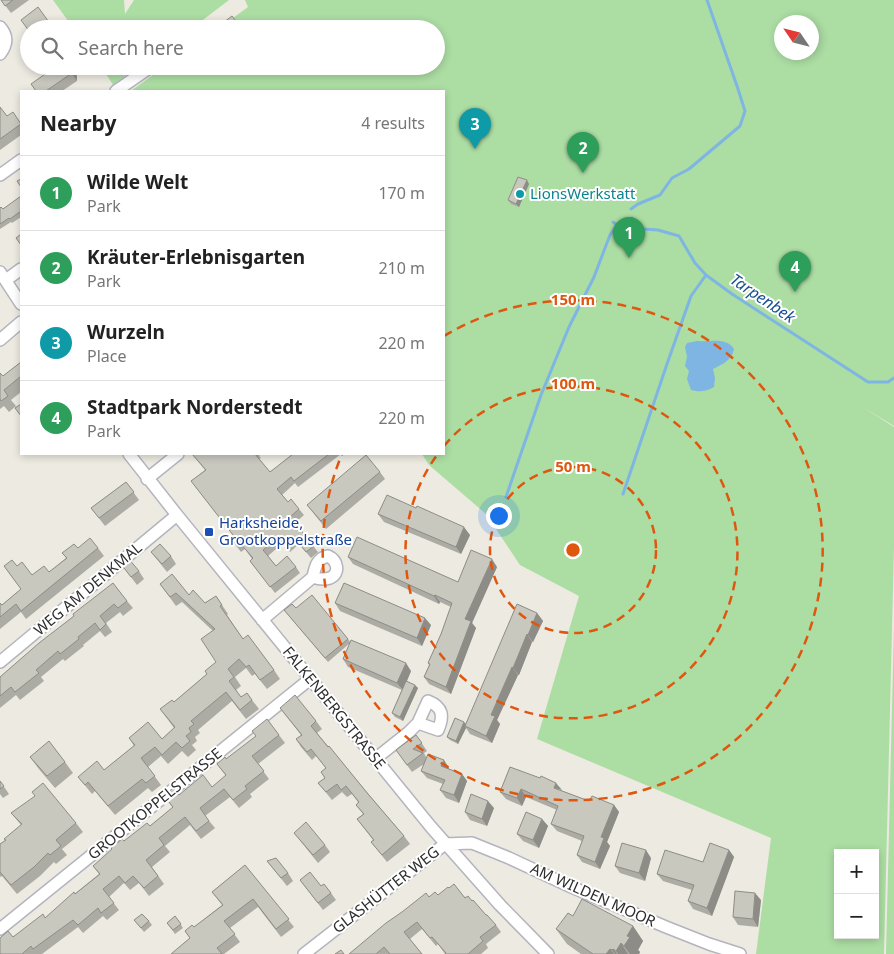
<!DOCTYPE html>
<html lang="en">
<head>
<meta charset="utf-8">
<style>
  body { margin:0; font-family:"Noto Sans",sans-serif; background:#f6f6f6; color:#222 }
  .controls { position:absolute; right:15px; bottom:15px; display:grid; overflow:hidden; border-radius:0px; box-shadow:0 2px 8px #0003 }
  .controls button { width:45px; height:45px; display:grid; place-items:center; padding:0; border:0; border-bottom:1px solid #e0e0e0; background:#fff; color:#222; font:25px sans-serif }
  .compass { position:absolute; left:774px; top:15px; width:45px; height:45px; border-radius:50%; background:#fff; box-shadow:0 2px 8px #0003; rotate:305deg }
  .you { position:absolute; left:498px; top:515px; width:18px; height:18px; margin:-12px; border:4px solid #fff; border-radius:50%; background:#1a73e8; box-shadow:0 0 0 8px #1a73e833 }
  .badge { display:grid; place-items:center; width:32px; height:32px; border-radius:50%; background:#5452e8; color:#fff; font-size:16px; font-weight:700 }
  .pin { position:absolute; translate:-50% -41px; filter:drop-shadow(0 1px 2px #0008) }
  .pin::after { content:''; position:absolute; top:26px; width:18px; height:15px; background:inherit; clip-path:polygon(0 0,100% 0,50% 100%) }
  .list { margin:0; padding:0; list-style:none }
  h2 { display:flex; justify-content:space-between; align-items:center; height:65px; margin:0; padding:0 20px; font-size:21px }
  h2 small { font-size:16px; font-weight:400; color:#767676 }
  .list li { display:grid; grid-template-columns:32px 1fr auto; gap:15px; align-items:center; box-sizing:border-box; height:75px; padding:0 20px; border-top:1px solid #e0e0e0 }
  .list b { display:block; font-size:19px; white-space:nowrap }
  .list p { margin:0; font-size:16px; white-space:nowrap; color:#767676 }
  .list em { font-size:16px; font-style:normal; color:#767676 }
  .icon { flex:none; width:28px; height:28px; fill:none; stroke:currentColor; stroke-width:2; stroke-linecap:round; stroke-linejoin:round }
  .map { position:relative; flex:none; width:894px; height:954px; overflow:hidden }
  .search { position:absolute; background:#fff; box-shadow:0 2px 8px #0003; left:20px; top:20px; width:425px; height:55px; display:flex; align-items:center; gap:12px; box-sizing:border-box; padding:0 18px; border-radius:28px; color:#767676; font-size:19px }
  .panel { position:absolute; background:#fff; box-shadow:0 2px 8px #0003; left:20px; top:90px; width:425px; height:365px; border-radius:0px }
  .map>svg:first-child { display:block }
</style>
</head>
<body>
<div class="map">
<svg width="894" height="954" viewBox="0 0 894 954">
  <rect width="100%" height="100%" fill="#edeae1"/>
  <!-- green -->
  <path fill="#acdda3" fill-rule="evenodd" d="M53,0H124L125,14L134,0H229L191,29H74Z
    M245,0H894V426L861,406L894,427V547L884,954H756L771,838L537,739L579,596L520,565L486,514L429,465L422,454H444V91H131L165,66H436V29H218L248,7ZM782,22H812V52H782ZM838,853H875V935H838Z
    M101,66H139L113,85Z
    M894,626V954H886Z"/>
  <!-- water -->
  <path fill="#7fb5e3" d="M697,341C709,342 727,337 734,349C732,360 723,364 713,369L715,378L714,387C705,392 700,392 691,390L687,379L689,371L685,366L687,357L685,347L687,343Z"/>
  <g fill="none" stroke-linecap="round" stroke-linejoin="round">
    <!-- stream -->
    <path stroke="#7fb5e3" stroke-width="3" d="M631,209L638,204L660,195L672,178L689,169L740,126L745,111L737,86L707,0
      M632,218L643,229L658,230L679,236L695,263L706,275L732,294L868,382H888L894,378
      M617,225L631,222L633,219
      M623,494L667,364L691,296L706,275
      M506,497L541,395L569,327L594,277L610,235L617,225L613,222"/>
    <!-- minor casing -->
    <g stroke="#b4b4bf" stroke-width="14">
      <path id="minor" d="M0,27C8,36 7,45 0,54
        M116,91L152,66
        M0,175L21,160
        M0,272L21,304
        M6,280L21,269
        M0,340L21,322
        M129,454L177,515L431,827L500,905L548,954
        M147,479L178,454
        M262,620L313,577C315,567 317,558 328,556C337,560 341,573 330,578C324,580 318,579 313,577
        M0,662L177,515
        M375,759L409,732L418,723L428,701C443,707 444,716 438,730L418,723
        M0,929L310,679
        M304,954L445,844L472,843L509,858L567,885L666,927L709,944L740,954"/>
    </g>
    <!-- minor -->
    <use href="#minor" stroke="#fff" stroke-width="11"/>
  </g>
  <!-- wall -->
  <path fill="#adaca4" d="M1,0H29L11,13Z
    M54,66H76L77,81L62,91H36L54,67Z
    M0,107L7,116L21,124V135L0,150Z
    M529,184L519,207L511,204L508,200Z
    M21,196V217L12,223L11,222L0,229V208L3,209Z
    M21,362V392L11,400L16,406L9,412L4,406L0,409V373L3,376Z
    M192,454H261L259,456L261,458L259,459L270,472L293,454H341L298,487L295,483L282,495L288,502L299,509L304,515L295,523L318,552L311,558L299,544L290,552L283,543L268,556L276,566L296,567L300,573L275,593L250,561L252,559L245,549L241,552L234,543L230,537L233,535L191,481L205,470Z
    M380,472L385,479L326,529L307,505Z
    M126,482L139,500L105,526L91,508Z
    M378,514L470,535L461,554L384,522Z
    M78,548H98L104,556L26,619L21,612L0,629V603L2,605L21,589L4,566H17L32,575L49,572L66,558L62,553Z
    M151,552L171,556L176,564L167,572Z
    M348,557L458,582L497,567L472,623L476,628L451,694L429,684L424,677L429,665L428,663L441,634L451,607L440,602L439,604L353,564Z
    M121,564L139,571L144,579L137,585Z
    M160,584L189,595L205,603L216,596L228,614L227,615L243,639L274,670L280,679L267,689L255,674L252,676L246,668L235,677L241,686L236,690L241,697L252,700L259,709L246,719L232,701L198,730L200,733L195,737L197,741L192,745L196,750L188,757L182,751L168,764L161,756L148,767L161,785L152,792L148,788L115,815L95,791L92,794L78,777L104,770L134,746L129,738L162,739L174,728L160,709L174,702L207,674L216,662L213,631L182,602L176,606Z
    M127,601L133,608L123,616L120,612L106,623L112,632L105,637L100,631L83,645L84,646L65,661L63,659L41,677L44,681L20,700L16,695L0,708V677L74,616Z
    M335,603L431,625L422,646L340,611Z
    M296,608L348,639L350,642L411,671L407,681L418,688L403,721L395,717L392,713L402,690L348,667L343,659L350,643L328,662L284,610Z
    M537,613L543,621L533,642H532L519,675H518L497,720L500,724L492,743L470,734L466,728L458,744L450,740L447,737L464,722L465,724Z
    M280,708L316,721L322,729L317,733L404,836L410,844L387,862L371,842L373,840L357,819L363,814L356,805L358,802L352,794L347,797L342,792L332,800L318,783L325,778L321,772L326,768L316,756L312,760L301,747L296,739L301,735Z
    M279,735L285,743L258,764L269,779L250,794L252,797L239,808L230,797L205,816L215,828L201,839L190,825L165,846L170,852L152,867L164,884L149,896L139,883L130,890L124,883L109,897L119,910L107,920L103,916L83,933L78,927L42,954H0L13,937L45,918L99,874L93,866L124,841L150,826L173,808L164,796L179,795L212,787L226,776L217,764Z
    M416,735L427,751L424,753L426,757L449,768V769L462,774L467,781L459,803L446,798L440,790L443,784L427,778L421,771L424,764L412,772L396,750Z
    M30,757L65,762L73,773L55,788L38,768Z
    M510,767L562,791L589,801L614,805L619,812L607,842L610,846L600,869L582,862L577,855L582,841L557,831L551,824L557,810L526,797L522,806L506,799L500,792Z
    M0,781L9,794L3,798L0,794Z
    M494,808L487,826L470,820L465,812Z
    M11,813L76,823L83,832L62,849L67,855L56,864L54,862L40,876L17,894L2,876L0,877V844L6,840L21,825Z
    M542,819L548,826L539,848L523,841L517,834Z
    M294,833L325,845L330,852L318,863Z
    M729,850L734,857L712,916L693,909L688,901L692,890L663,881L657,874L703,862Z
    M651,858L645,881L620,873L615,866Z
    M267,861L288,873L293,881L287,886Z
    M245,865L294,927L281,937L258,907L230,928L240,942L224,954H171L190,938L185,931L194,927L222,905L212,892Z
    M300,880L321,886L331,893L336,900L323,910Z
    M449,888L472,901L496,925L501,932L486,944L488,948L481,954H445L438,944L436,946L422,929L410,939L422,954H349L429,897L438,895Z
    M761,900L758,927L738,925L733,917Z
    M175,916L183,928L175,934L167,923Z
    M573,916L633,926L643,941L638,950L640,952L639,954H581L567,944L556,929Z
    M134,920L149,921L152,925L144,932Z"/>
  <!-- shaded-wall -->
  <path fill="#8d8c86" d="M71,66H76L77,81L72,73Z
    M527,180L529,184L519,207L516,204Z
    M464,527L470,535L461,554L456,547Z
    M492,559L497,567L472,623L476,628L451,694L446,687L465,619Z
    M435,595L440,602L439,604L434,596Z
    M537,613L543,621L533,642L528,635Z
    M425,618L431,625L422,646L417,638Z
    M527,634L532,642L519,675L513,668Z
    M406,663L411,671L403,690L397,683Z
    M512,667L518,675L497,720L500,724L492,743L486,736L491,715Z
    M415,685L418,688L403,721L400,717Z
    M464,722L467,726H465L466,728L458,744L456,741Z
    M444,760L449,768L447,774L441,766Z
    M462,774L467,781L459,803L454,795Z
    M556,783L562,790L554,788Z
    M521,789L526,797L522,806L517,798Z
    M488,801L494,808L487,826L482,819Z
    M614,805L619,812L607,842L610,846L600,869L595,862L601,837Z
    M542,819L548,826L539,848L533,840Z
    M646,850L651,858L645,881L639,873Z
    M729,850L734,857L712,916L707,908Z
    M755,893L761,900L758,927L753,919Z
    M633,926L643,941L638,950L640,952L639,954H630L624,946L627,936Z
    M621,943L628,954H618L616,951Z
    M610,949L614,954H606Z
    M613,949L617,954H615L612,950Z"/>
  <!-- building -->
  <path fill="#c9c8bf" stroke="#8d8c86" d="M1,0H13L5,6Z
    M38,7L54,29H29V31L21,20Z
    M232,16L242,29H215Z
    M54,66H71L72,73L46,91H36L31,84L55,67Z
    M0,107L7,116L13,112L21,124L0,139Z
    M518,177L527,180L516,204L508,200Z
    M21,179V187L17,181Z
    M21,196V209L20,210L21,211L10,219L9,218L0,224V208L1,207L3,209Z
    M21,234V245L16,238Z
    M21,362V379L20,377L4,390L8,396L1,401L0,399V373L3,376Z
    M21,404V416L15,408Z
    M192,454H255L270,472L293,454H329L294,481L291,477L277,489L288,502L291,499L299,509L290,517L314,546L306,552L295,538L285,545L278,537L263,550L276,566L287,556L296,567L270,587L250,561L253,558L240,543L237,546L230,537L233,535L191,481L206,470Z
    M366,455L380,472L321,521L307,505Z
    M126,482L134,492L99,518L91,508Z
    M387,495L416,508L417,506L464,527L456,547L378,514Z
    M357,537L458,582L471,550L492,559L465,619L471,621L446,687L424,677L430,664L428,663L441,634L452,603L435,595L434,596L348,557Z
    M90,538L98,548L21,611L16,604L0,617V603L2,605L21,589L4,566L12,560L17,566L22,562L32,575L44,566L49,572L67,558L62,553L74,544L78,548Z
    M160,544L171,556L162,564L151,552Z
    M128,558L139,571L131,577L121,564Z
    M172,574L189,595L193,590L205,603L216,596L222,605L220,606L243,639L248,635L274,670L260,680L249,665L246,667L239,659L228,669L234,677L229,681L241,697L247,693L252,700L240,710L226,692L191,721L194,724L189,728L191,732L186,736L190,741L182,748L176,742L162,755L155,747L141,758L155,776L146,783L142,779L108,806L88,782L85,785L78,777L97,761L104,770L135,745L129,738L148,722L162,739L175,727L160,709L172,700L174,702L207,674L205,671L216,662L201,639L215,629L176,593L170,597L160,584Z
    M113,583L127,601L118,608L114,604L100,616L106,624L100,630L95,623L78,637L79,639L60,654L58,651L36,670L39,673L15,692L11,687L0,696V677L39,643L74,616L73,614Z
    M344,583L425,618L417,638L335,603Z
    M312,595L348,639L325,658L284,610L292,604L296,608Z
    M517,604L537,613L528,635L527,634L513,668L512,667L491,715L495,716L486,736L465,726Z
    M351,640L406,663L397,683L343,659Z
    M406,681L415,685L400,717L392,713Z
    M295,695L316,721L311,726L328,747L329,746L368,794L404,836L382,855L371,842L374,840L357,819L364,814L356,805L359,802L346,786L341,790L337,784L326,792L318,783L325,778L321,772L326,768L311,749L307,752L296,739L302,735L280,708Z
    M455,718L464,722L456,741L447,737Z
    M267,719L279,735L252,756L264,771L245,786L247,789L233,800L224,789L200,808L209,821L196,831L185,817L159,838L164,845L146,860L158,876L144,888L133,876L125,883L119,876L103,889L114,903L101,913L98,908L78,925L73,920L33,949L31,946L22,954H0V938L8,931L13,937L43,914L45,918L74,892L75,894L100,874L93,866L112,849L111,848L122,839L124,841L147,823L150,826L173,807L164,796L173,788L179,795L203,775L212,787L226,775L217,764L225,757L226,759L256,736L252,731Z
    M416,735L422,743L413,749L423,753L407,765L396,750Z
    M49,741L65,762L47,776L30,757Z
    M428,754L444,760L441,766L462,774L454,795L440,790L445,780L421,771Z
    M510,767L540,778L541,776L556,783L554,788L589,801L592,796L614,805L601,837L604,838L595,862L577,855L584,836L551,824L558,806L521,789L517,798L500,792Z
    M0,781L4,786L0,789Z
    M43,783L76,823L56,840L61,846L50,855L48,853L34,867L11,885L0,872V844L6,840L4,839L22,824L11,813L35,796L32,792Z
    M471,794L488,801L482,819L465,812Z
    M526,812L542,819L533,840L517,834Z
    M306,822L325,845L313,855L294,833Z
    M622,843L646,850L639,873L615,866Z
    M710,843L729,850L707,908L688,901L694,885L657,874L665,850L703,862Z
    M276,858L288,873L281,878L267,861Z
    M245,865L289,919L276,929L253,899L224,921L235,934L217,948L222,954H171L190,938L185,931L192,925L194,927L223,905L212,892Z
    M310,872L321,886L324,884L331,893L318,903L300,880Z
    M454,884L465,898L468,896L472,901L473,900L486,915H487L496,925L480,937L483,941L468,954H445L446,953L432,937L430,938L417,922L404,932L422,954H390L384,947L376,954H349L386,923L402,912L426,893L429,897L435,892L438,895L448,887L449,888Z
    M735,891L755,893L753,919L733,917Z
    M582,899L633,926L627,936L630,937L624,946L621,943L616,951L613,949L612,950L610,949L606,954H593L556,929L568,913L573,916Z
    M142,914L149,921L141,928L134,920Z
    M175,916L181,924L173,930L167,923Z
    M341,950L344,954H335Z"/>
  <!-- distance rings -->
  <g fill="none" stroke="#df570e" stroke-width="2.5" stroke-dasharray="9 6">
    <circle cx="573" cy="550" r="83"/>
    <path d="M444 446A166 166 0 1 1 437 455"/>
    <path d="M444 336A250 250 0 1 1 342 454"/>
  </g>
  <!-- markers -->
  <circle fill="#0f9aa8" stroke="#fff" stroke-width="2" cx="520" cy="194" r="5"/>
  <rect fill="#1a4fb4" stroke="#fff" stroke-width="2" x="204" y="527" width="10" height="10" rx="2.5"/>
  <g text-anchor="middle" stroke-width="4" stroke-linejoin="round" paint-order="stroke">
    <!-- culture labels -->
    <g font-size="15" fill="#0d838f" stroke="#fff" text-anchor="start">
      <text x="530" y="199">LionsWerkstatt</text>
    </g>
    <!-- transit labels -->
    <g font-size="15" fill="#164399" stroke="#fff" text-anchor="start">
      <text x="219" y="528">Harksheide,<tspan x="219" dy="17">Grootkoppelstraße</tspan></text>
    </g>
    <!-- street labels -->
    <g font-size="15" fill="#2d2d2d" stroke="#fff">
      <text transform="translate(88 589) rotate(-40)" y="5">WEG AM DENKMAL</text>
      <text transform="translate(334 708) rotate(51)" y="5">FALKENBERGSTRASSE</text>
      <text transform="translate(155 804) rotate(-39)" y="5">GROOTKOPPELSTRASSE</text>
      <text transform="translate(386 890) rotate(-38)" y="5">GLASHÜTTER WEG</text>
      <text transform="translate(593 895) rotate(24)" y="5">AM WILDEN MOOR</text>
    </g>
    <!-- water labels -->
    <g font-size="16" font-style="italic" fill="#1b5292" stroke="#fff">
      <text transform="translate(763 298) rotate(34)" y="6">Tarpenbek</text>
    </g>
  </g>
  <circle cx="573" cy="550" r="8" fill="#df570e" stroke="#fff" stroke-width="2.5"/>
  <g font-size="15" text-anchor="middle" font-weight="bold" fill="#df570e" stroke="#fff" stroke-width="4" stroke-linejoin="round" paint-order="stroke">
    <text x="573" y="305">150 m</text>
    <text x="573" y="389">100 m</text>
    <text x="573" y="472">50 m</text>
  </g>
</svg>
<div class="controls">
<button>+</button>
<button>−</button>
</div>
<svg class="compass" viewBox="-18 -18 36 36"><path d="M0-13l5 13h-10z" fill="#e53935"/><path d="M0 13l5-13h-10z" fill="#767676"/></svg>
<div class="you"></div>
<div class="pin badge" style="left:629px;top:258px;background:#2e9e5b">1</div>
<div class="pin badge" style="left:583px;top:173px;background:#2e9e5b">2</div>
<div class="pin badge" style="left:475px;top:149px;background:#0f9aa8">3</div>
<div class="pin badge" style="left:795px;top:292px;background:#2e9e5b">4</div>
<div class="search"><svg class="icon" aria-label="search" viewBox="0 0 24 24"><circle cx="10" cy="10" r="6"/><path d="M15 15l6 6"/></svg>Search here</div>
<section class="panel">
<h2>Nearby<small>4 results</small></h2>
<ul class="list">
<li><span class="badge" style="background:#2e9e5b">1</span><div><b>Wilde Welt</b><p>Park</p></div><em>170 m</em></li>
<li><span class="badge" style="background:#2e9e5b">2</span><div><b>Kräuter-Erlebnisgarten</b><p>Park</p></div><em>210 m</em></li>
<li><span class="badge" style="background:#0f9aa8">3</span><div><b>Wurzeln</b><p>Place</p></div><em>220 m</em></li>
<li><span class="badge" style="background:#2e9e5b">4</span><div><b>Stadtpark Norderstedt</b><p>Park</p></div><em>220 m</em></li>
</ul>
</section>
</div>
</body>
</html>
